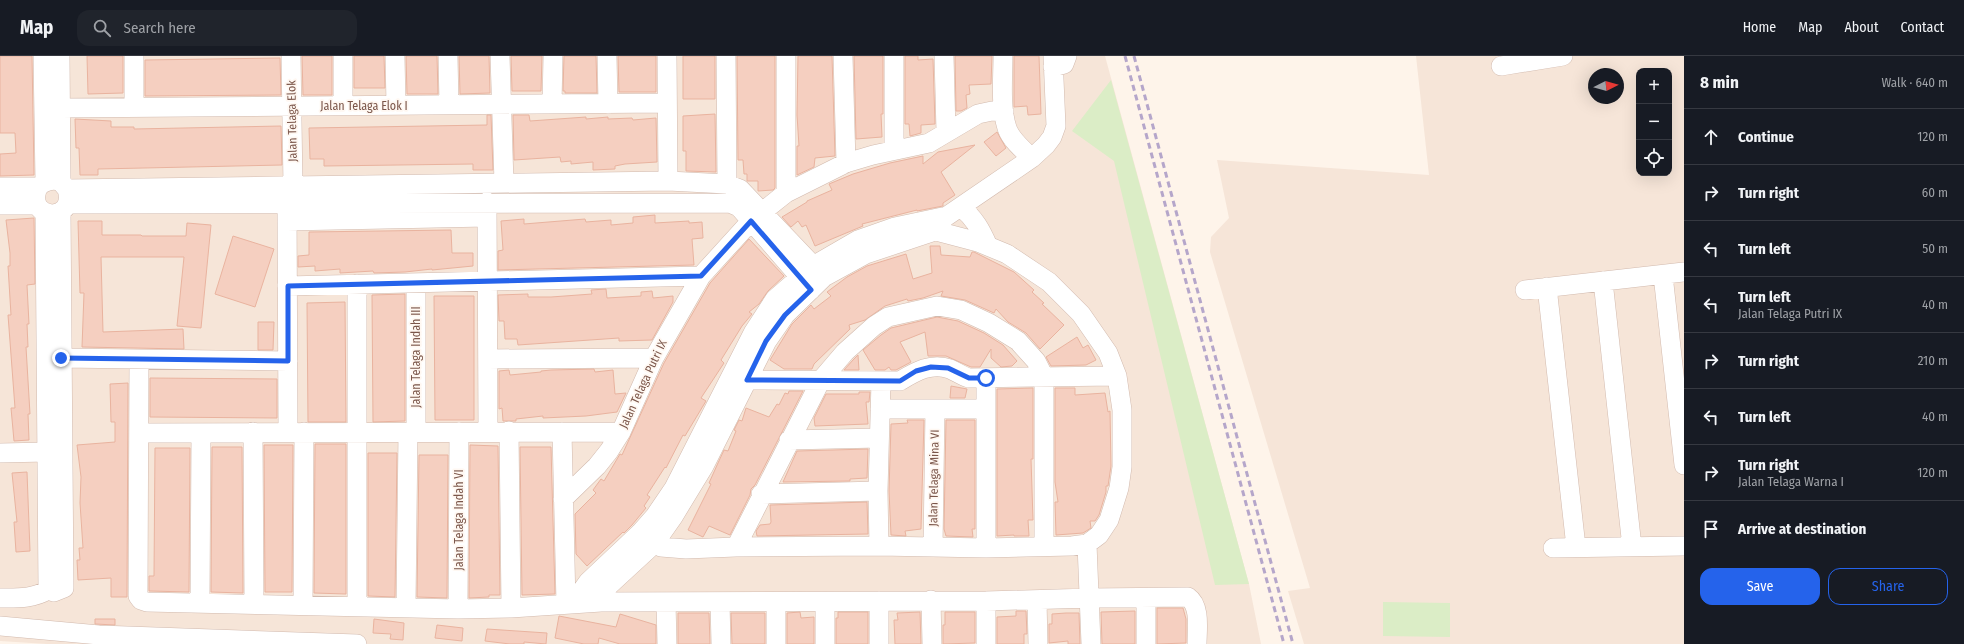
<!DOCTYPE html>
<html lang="en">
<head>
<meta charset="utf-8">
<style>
  body { margin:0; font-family:"Fira Sans Condensed",sans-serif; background:#20242c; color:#f1f3f6 }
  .controls { position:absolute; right:12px; top:12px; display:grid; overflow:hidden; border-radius:8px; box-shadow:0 4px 16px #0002 }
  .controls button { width:36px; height:36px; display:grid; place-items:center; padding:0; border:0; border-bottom:1px solid #363941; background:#171b24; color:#f1f3f6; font:20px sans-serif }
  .compass { position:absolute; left:1588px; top:12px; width:36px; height:36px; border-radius:50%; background:#171b24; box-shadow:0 4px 16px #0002; rotate:84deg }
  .stop { position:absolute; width:12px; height:12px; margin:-9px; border:3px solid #2563eb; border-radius:50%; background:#fff }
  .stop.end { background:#2563eb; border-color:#fff; box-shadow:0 1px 4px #0008 }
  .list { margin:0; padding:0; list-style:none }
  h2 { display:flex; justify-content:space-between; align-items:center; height:52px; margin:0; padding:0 16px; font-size:17px }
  h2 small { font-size:13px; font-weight:400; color:#9ea1a6 }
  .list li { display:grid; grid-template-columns:26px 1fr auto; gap:12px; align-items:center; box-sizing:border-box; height:56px; padding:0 16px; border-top:1px solid #363941 }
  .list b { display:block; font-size:15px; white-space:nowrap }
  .list p { margin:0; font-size:13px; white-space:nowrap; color:#9ea1a6 }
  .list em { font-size:13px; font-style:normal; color:#9ea1a6 }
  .actions { display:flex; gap:8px; padding:12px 16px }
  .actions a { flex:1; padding:9px 0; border:1px solid #2563eb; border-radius:12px; text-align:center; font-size:14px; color:#2563eb }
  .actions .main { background:#2563eb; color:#fff }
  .icon { flex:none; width:22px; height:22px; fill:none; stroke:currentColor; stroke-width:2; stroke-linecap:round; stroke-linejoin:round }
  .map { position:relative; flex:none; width:1684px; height:588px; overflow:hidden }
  header { display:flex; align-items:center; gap:24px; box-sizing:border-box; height:56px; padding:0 20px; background:#171b24; border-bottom:1px solid #363941 }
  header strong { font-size:19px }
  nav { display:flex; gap:22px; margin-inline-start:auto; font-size:14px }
  .search { width:280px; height:36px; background:#20242c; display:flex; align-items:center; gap:10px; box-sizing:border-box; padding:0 14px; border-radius:12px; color:#9ea1a6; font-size:15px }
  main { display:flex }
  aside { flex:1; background:#171b24 }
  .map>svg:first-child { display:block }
</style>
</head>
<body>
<header>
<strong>Map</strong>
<div class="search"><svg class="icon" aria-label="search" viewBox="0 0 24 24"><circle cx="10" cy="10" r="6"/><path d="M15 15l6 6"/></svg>Search here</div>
<nav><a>Home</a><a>Map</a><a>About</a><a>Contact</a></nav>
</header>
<main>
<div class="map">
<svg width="1684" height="588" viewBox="0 0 1684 588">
  <rect width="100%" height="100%" fill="#fef4ea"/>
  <!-- residential -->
  <path fill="#f6e5d8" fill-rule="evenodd" d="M0,0H1105L1249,528L1261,588H47L0,585Z
    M1416,0H1684V588H1304L1288,535L1310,532L1210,196L1211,181L1229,162L1217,104L1429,119ZM1639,15H1669V117H1639ZM1594,18H1618V42H1594Z"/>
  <!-- green -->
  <path fill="#dbedc6" d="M1111,24L1249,528L1215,529L1114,105L1072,75Z
    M1383,546L1450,547V581L1383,580Z"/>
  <!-- building -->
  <path fill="#f5cfc0" stroke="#e9b39f" d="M0,0H32L34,119L0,120V98L16,97L15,77H0Z
    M87,0H123V37L88,38Z
    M302,0H332V39H303Z
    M354,0H384L385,32H354Z
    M406,0H437L438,38H407Z
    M459,0H489L490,37L460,38Z
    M511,0H542L541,35H512Z
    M564,0H596L597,37H565V35H563Z
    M618,0H656V36H619Z
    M683,0H715V43H683Z
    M737,0H775V132L773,134L758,135V125H747V118H744L743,104H738Z
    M798,0H832L835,100L815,102L814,111L797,119V90H799L797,59Z
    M854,0H883V58H881L882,81L856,83Z
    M905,0H918V4L933,3L935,68L921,69V77L910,80L909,68H905Z
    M955,0H992L991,28L969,29L970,38L966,39L967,52L961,55H956Z
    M1014,0H1039L1041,58L1028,59L1027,50L1014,51Z
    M280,2L281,39L145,40V4Z
    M715,58L716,116L686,115V95H683V60Z
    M487,59H491L493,114H473V108L324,110V103H310L309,72L487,69Z
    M513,59H529L530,65L586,61V63L608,61V63L632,62L633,64L656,62L657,106L625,108L615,110V113L593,114V106L571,108V105L561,106L560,101L514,104Z
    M75,63L111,65V71H134V73L281,70L282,109L98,113V119H80L79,92H76Z
    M997,76L1006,92L996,100L984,86Z
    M975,89L941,116L955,139L943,147V150L917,155V154L862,168L863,170L815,190L806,169L802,171L798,165L791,171L782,161L807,146V145L832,134L829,128L853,118L890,107L923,100V108L938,96Z
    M655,159V167L689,165V167L702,166L703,182L692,183L694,209L498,214V195L503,194L501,165L524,163V168L585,163L586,166L611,164V169L633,167V161Z
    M34,162L35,228L27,229L29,268H27L28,291H26L30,358H28L29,384L14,385L11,352H15L8,259H11L8,210H10V197L6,164Z
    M78,165H102V179H141L142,180H186L187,167L211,169L201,272L177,270L184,201H101L103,276L183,273L184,293L82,291L84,237H80Z
    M451,174L452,197H473V210L432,214V213L405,216L374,217L373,215L340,217V213L315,215V210L298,211V200L309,199V176Z
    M233,180L274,193L255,251L215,238Z
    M749,183L784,220L768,235L759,248L749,256L752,258L742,270L721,304L724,307L701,342L706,345L685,380L683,379L666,412L665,411L647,439L650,441L644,450L646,452L632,469L624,477L623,476L587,510L576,498L575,458L596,437L593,434L601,423L604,425L620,398L622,399L664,307L710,227Z
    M930,190H940L941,199L970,201L972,196H974L1014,216L1034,234L1032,236L1044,247L1042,248L1064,269L1040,293L1026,277L1008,266L996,253L994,257L965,244L941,240L943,235L923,242L908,245L907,243L885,250L865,264L849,269L850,273L814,308L812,313H784L770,304L792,268L811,249L814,253L831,240L827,236L847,221L867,210L906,198L913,223L932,217Z
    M606,233L607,242L641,240V236L652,235L653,242L673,240V246L652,284L619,285V282L518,289L517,283H505L504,265H499L498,239L528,238V241H551L592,238L591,234Z
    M405,238V365L373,366L372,239Z
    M434,240H474V364H435Z
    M345,246L346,366H308L307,247Z
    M937,261L958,265L984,277L1003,289L1017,305L1012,310L1001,311L991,302V293L980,311H971L946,300H928L925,276L900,286L911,306L896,314H891L889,311L885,314H875L863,294L881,279L891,272Z
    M258,266H274L273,294H258Z
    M1077,281L1083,292L1088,289L1096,304L1086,309L1051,310L1046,301Z
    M858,299L859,314H844L853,304Z
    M594,313L595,316L613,314L615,338L626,337L617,356L586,360L543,362V360L516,363V365H503L502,352L499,353V315L509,314L510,319L541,316V315L551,314Z
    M150,322L277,323V362L150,361Z
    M128,327L127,541H111V522L78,524L77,504H80L79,492H83L80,447L81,421L77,389L115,386V366H111L110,328Z
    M951,330L967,333L965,342H950Z
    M1033,332V403H1031L1033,464H1028L1029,480H1014V479L997,480V333Z
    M1055,332H1075V339L1105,337L1108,356L1110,355L1111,410L1108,430H1106V436L1099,459L1095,465H1090L1091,472L1083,477L1056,479L1055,446H1058L1055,426Z
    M789,335H803L755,429L751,433L750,439L730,479L709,470L703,481L688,474L711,428L709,427L718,407L724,394L728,395L736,375L734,374L739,364L742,365L746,352L769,361L777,348L779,349L785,337L788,338Z
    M859,336H870L869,346H866L868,368L815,370L814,362L826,338H859Z
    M907,364H924L921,473L905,475L906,480L891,479L889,435L891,368L908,367Z
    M946,364H975V473H972L973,481L946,480L944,473Z
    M315,388H346V538L314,537Z
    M264,389H293L292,536H265Z
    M470,389L498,390L500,539H489V541L469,542Z
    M212,391H242L243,537L211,536Z
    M520,391H551L555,538L522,539Z
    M155,392H190L189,536L149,535V520H154Z
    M868,393L867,422L850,423V425L783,426L797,395Z
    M368,397H397L395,541L368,540Z
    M419,399H448L447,542L417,541Z
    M27,416L30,495L16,496L14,466H17L12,417Z
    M867,446L868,478L757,480L756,475L760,469L770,468L771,466L770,449Z
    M1157,552H1183L1186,563V587L1157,588Z
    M1016,555H1026L1027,578H1024V588H997V561L1016,560Z
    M1135,555V588H1102L1101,556Z
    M800,556L801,562L814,561V588H787V557Z
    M838,556H868V588H836V562H838Z
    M920,556L921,588H895L894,564H898L897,557Z
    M945,556H975V587L943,588V569H945Z
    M678,557H709L710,588H678Z
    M731,557H765V588H732Z
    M1066,557H1079L1080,588H1068V585L1049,587V568H1052V558Z
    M620,558L656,569V588H620L599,582L598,588H584L555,582L559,560L616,571Z
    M95,563H115V569L95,568Z
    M374,563L404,567L403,584L390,583L391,578L373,577Z
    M437,569L463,572L462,585L435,582Z
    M487,573L547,577L546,588L524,586V588H510L485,585Z"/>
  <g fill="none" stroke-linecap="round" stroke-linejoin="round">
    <!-- minor casing -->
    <g stroke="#d2baae" stroke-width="20">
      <path id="minor" d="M43,0L45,126
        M60,0L61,126
        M134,0V51
        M291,0L293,130
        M395,0L396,49
        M448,0L449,49
        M500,0L504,127
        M607,0L608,48
        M667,0L668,125
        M726,0L727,128
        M786,0V137
        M843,0L846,107
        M944,0L946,76
        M1003,0C1003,22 1000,50 1007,72C1011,84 1023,94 1032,102
        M1501,10L1563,0
        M1053,11L1064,8L1067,0
        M552,48L553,0
        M343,50V0
        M60,52L667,47
        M894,94V0
        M0,131H38
        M67,133C77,167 27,165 37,134C40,126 53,122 61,126C63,128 65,131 67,133L668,125L727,128L740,133L824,221
        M487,146L488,376
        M287,147L288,376
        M68,148L730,147L739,151L811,234
        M0,149H37
        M961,151C975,163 981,174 988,190
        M45,157L48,534
        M287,165L487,161
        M1663,219L1684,409
        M1603,225L1632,491
        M416,227V376
        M287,230L701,220
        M1547,231L1576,491
        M1525,234L1684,216
        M61,302L288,305
        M139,303L138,540L141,544L147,546L458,553L511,552L601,546L986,545L1090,542L1188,541C1201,550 1197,574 1197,588
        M488,303L654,302
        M986,322V492
        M747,324L900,325C915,316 931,306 950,313C957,316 962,320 969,322L1117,320
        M880,353H986
        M509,375L511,552
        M253,376L254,548
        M562,376L566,548
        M139,377L621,376
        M789,384L879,382
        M0,397L47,396
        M761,438L878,435
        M563,443L597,410L609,395L621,376L654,302L701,220L751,165L786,137L846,107L873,99L929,87L978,58L992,55L1004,56
        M640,477L661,491L686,493L736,491L879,490L986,492L1072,490L1087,488L1099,479L1109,464L1119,432L1122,411V354L1117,320L1108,297L1081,258L1049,226L1007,198L978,186L940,176L934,163
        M1087,488L1091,588
        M879,490L878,435L881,325
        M736,491L821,324L845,296L874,270L888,261L937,250L961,254L989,267L1018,285L1036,305L1044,321V490
        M933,491L935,353
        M1553,492L1684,490
        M0,542C18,542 32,543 48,534L54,536L64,532L61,156
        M1146,542V588
        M931,544L932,588
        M1037,544L1038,588
        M986,545V588
        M591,546L654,488L673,461L704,410L767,285L785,259L824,221L866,198L938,174L942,168
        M666,546L667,588
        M720,546L721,588
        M776,546V588
        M825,546V588
        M200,547L201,377
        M573,547L588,526L640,477L655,460L674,432L753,277L775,243L813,210L858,184L895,171L947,160L1032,102L1046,89L1052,81L1056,70L1053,0
        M303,549L304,376
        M357,550V228
        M406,551L408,376
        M458,553L459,376
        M0,570L99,579L357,588
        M879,588V545"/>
    </g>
    <!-- minor -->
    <use href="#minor" stroke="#fff" stroke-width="19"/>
    <!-- rail -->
    <path stroke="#b5a6ca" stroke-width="3" stroke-dasharray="6 4" stroke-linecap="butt" d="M1125,0L1284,588
      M1134,0L1293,588"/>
  </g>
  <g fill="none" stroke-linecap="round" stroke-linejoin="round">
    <!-- route -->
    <path stroke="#2563eb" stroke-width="5" d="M61,302L288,305V230L701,220L751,165L811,234L785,259L766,285L747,324L900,325L916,315L931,311L948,312L969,322H986"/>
  </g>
  <g text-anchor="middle" stroke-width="3.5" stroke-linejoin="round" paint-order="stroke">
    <!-- street labels -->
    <g font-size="12" fill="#7b564a" stroke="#fff8f2">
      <text x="364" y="54">Jalan Telaga Elok I</text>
      <text transform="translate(292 65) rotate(-91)" y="4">Jalan Telaga Elok</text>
      <text transform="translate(416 301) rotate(-90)" y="4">Jalan Telaga Indah III</text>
      <text transform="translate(643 328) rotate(-65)" y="4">Jalan Telaga Putri IX</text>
      <text transform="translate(934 422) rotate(-89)" y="4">Jalan Telaga Mina VI</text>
      <text transform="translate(459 464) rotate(-90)" y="4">Jalan Telaga Indah VI</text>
    </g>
  </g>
</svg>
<div class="controls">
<button>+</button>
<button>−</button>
<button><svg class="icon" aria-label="locate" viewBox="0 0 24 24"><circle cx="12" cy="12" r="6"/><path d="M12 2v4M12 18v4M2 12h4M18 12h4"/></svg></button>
</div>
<svg class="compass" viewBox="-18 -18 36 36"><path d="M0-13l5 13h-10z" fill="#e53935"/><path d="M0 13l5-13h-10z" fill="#9ea1a6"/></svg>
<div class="stop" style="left:986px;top:322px"></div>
<div class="stop end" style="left:61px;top:302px"></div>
</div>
<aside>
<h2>8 min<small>Walk · 640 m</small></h2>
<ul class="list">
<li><svg class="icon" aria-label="ahead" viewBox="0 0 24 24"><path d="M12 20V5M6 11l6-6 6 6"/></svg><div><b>Continue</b></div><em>120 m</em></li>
<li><svg class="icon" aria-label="right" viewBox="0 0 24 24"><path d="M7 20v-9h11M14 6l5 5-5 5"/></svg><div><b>Turn right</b></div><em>60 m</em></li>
<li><svg class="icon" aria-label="left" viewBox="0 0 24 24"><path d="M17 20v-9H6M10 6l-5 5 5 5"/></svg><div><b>Turn left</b></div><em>50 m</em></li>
<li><svg class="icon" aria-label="left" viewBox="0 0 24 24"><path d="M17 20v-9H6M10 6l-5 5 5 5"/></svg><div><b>Turn left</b><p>Jalan Telaga Putri IX</p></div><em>40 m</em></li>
<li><svg class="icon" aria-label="right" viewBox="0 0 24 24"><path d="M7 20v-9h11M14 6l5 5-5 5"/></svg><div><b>Turn right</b></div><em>210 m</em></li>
<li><svg class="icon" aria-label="left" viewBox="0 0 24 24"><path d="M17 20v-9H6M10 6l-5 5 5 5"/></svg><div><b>Turn left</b></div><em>40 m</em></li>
<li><svg class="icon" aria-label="right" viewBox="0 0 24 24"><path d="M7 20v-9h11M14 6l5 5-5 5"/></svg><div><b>Turn right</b><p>Jalan Telaga Warna I</p></div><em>120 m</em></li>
<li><svg class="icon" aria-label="arrive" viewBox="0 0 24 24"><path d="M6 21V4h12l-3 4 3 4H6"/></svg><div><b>Arrive at destination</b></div></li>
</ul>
<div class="actions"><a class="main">Save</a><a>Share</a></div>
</aside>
</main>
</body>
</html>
